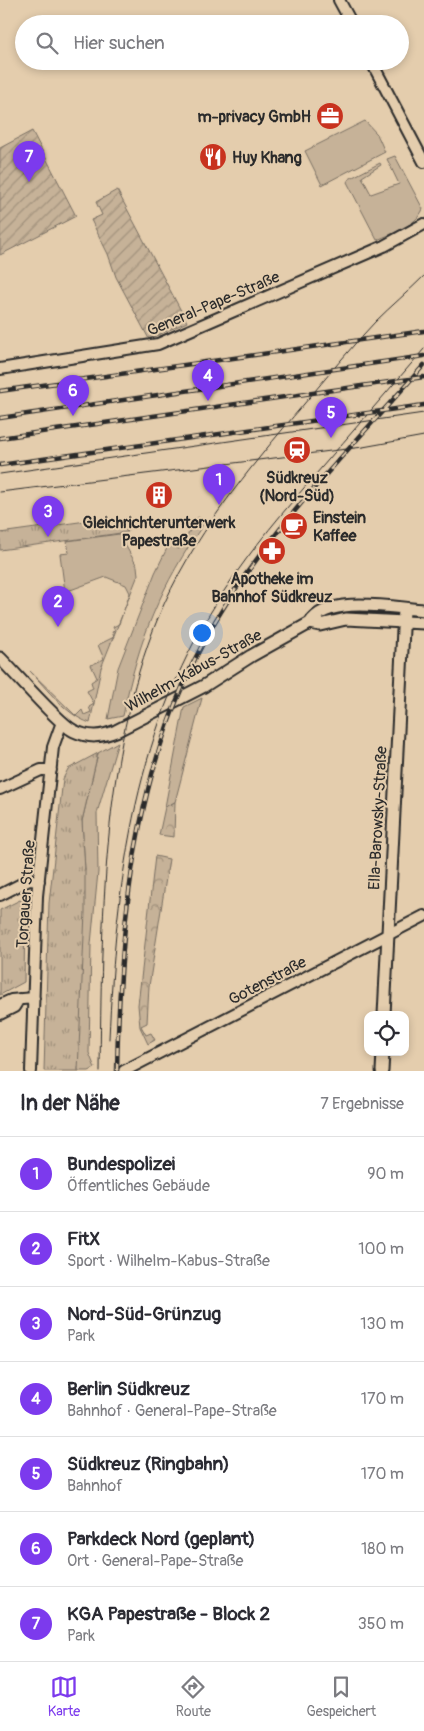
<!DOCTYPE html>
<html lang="de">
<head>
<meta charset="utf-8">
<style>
  body { margin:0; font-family:Pangolin,sans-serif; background:#f2f2f3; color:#2b2b33 }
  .controls { position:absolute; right:15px; bottom:15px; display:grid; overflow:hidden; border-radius:10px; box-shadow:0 2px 8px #0003 }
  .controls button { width:45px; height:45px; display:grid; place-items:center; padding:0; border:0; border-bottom:1px solid #e1e1e2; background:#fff; color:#2b2b33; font:25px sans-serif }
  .you { position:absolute; left:201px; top:632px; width:18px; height:18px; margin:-12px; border:4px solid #fff; border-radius:50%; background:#1a73e8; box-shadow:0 0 0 8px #1a73e833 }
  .badge { display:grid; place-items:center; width:32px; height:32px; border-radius:50%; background:#7c3aed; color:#fff; font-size:16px; font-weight:700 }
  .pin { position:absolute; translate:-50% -41px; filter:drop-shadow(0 1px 2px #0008) }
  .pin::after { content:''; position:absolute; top:26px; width:18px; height:15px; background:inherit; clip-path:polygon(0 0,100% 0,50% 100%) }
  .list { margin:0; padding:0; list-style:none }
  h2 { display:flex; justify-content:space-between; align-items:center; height:65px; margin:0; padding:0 20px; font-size:21px }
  h2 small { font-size:16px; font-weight:400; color:#7c7c81 }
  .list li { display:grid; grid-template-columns:32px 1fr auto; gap:15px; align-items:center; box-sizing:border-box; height:75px; padding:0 20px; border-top:1px solid #e1e1e2 }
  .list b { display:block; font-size:19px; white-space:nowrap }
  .list p { margin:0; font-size:16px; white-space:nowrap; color:#7c7c81 }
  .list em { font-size:16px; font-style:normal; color:#7c7c81 }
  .icon { flex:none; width:28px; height:28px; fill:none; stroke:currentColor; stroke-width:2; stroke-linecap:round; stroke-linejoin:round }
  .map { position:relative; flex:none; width:424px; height:1071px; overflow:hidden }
  .search { position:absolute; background:#fff; box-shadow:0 2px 8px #0003; left:15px; right:15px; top:15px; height:55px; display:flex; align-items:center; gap:12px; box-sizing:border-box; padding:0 18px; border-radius:28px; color:#7c7c81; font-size:19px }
  .sheet { height:590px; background:#fff }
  nav { display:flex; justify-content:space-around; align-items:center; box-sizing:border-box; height:70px; border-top:1px solid #e1e1e2; background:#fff; font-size:14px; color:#7c7c81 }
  nav a { display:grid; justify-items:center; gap:2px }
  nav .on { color:#7c3aed }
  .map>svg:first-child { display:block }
</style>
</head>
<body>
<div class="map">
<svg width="424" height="1071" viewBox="0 0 424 1071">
  <defs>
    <pattern id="forest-crowns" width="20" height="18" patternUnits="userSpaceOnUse" patternTransform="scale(1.25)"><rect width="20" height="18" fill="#c6b298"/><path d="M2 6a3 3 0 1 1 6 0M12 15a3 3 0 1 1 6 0" fill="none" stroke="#a1917c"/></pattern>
    <pattern id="park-tufts" width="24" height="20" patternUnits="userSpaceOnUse" patternTransform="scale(1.25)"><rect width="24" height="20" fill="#c6b298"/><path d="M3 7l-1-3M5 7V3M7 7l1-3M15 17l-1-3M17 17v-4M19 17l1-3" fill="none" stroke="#a1917c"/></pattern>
    <pattern id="garden-furrows" width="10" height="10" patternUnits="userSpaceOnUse" patternTransform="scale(1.25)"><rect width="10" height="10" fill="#c6b298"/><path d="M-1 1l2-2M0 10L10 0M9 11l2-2" fill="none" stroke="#a1917c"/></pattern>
  </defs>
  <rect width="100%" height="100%" fill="#e4cdad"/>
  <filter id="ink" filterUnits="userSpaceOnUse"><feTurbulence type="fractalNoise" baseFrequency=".02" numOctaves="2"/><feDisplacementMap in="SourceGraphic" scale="10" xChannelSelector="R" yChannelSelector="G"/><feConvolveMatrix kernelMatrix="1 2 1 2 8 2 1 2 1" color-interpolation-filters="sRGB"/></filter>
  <g filter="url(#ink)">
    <!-- grass -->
    <path fill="#c6b298" stroke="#786e62" d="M365,121L377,134L385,152L322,185L305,151Z
      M395,156L423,209C416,226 393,233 377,240L347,182L349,179L380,163L381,165L362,177L371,194L399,184L387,159Z
      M198,517L205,522C161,585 138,640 123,716L108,719L118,668L155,573L169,544L179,549Z
      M119,534L137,566L138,575L101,668L90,723C66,715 47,689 30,671L76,716L82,710L84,715L91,712L89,707L94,704L87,691L93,688L91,682L97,678L91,665L104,659L98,645L114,637L112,632L115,631L113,627L119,624L130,593L126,585L106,577L65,592L60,554L69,553L67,541Z
      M202,698L175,802L165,807L184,707Z
      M118,742L97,813L98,872L91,944L89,1053L95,1068L89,1071H78L55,965L85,870L82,821L98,753Z"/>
    <!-- forest -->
    <path fill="url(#forest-crowns)" stroke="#786e62" d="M175,802L174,837L159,835L165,807Z
      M155,856L169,859L149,986L147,1023L141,1026L146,1035L151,1033L155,1040L148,1044L140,1027L138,1005Z"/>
    <!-- park -->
    <path fill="url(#park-tufts)" stroke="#786e62" d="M108,518L123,523L128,532L0,550V533Z
      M98,753L82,821L85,870V912L78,1071H44L49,903L63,779L68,769Z
      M20,900L25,903L24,982L0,995V910Z"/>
    <!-- garden -->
    <path fill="url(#garden-furrows)" stroke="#786e62" d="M32,131L76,216L0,255V148Z
      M117,190L187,322L149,339L116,277L108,254L91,220L102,215L96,202Z"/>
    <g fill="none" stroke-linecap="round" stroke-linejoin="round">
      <!-- minor casing -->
      <g stroke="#2b2b2b" stroke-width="14">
        <path id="minor" d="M339,0L352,24
          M371,61L424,162
          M0,369L158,344L384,246L424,224
          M0,789L41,770H51
          M0,895L29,880L39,881
          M0,1005L11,1000L34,998
          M0,1014L14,1007L19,999
          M31,1071L37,896L53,747L62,722
          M124,1071L424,916"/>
      </g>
      <!-- tertiary casing -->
      <g stroke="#2b2b2b" stroke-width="15">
        <path id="tertiary" d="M310,623L320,625L346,619L424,623
          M0,658C15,673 59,724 74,731C89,738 101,737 116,731L204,686L251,656L310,623C328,594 394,608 424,610
          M384,1015L404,609
          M382,1071L383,1052"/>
      </g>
      <!-- minor -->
      <use href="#minor" stroke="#e4cdad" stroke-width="10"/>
      <!-- tertiary -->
      <use href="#tertiary" stroke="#e4cdad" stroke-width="11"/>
      <!-- tram -->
      <path stroke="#2b2b2b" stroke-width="1" d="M0,474L424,413
        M0,492L363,447L424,436
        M109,1039C116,879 135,724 226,588C253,547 284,511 316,474C352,432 388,391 424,349
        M100,1071C102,924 101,756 158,618C191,538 248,470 304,404C327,377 350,348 375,322C391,306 408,292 424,276"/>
      <!-- rail casing -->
      <g stroke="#2b2b2b" stroke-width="4.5">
        <path id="rail" d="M0,391L424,331
          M0,418L424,356
          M0,438L424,377
          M0,465L424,405
          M117,1071C120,908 137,742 227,602C282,517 357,441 424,365"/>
      </g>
      <!-- rail -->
      <use href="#rail" stroke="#e4cdad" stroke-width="2.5" stroke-dasharray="8" stroke-linecap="butt"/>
    </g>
  </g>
  <!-- icons -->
  <defs>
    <g id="office-disc" transform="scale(1.4375)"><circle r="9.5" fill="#c8321e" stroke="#e4cdad"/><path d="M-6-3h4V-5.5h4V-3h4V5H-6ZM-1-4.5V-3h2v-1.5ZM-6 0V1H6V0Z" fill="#fff"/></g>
    <g id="restaurant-disc" transform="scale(1.4375)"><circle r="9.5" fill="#c8321e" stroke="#e4cdad"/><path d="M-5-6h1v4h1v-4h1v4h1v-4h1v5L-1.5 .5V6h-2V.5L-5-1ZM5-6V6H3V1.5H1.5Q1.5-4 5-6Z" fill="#fff"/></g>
    <g id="station-disc" transform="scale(1.4375)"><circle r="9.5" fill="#c8321e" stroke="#e4cdad"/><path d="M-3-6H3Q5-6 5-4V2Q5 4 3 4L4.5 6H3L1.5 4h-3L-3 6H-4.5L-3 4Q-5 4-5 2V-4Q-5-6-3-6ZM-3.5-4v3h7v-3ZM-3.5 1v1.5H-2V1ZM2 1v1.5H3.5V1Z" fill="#fff"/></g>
    <g id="building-disc" transform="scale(1.4375)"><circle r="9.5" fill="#c8321e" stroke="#e4cdad"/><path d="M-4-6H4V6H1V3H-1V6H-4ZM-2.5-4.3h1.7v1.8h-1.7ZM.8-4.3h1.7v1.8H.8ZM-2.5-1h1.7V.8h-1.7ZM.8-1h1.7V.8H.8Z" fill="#fff"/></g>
    <g id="cafe-disc" transform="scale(1.4375)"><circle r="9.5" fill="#c8321e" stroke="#e4cdad"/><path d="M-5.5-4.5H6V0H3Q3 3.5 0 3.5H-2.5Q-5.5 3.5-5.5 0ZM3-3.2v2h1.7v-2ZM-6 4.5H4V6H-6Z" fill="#fff"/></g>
    <g id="pharmacy-disc" transform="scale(1.4375)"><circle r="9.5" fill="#c8321e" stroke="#e4cdad"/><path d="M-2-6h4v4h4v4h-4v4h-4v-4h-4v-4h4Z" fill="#fff"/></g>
  </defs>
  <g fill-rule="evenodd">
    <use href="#office-disc" x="330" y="116"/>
    <use href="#restaurant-disc" x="213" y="157"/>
    <use href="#station-disc" x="297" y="450"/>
    <use href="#building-disc" x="159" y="495"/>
    <use href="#cafe-disc" x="294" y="526"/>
    <use href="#pharmacy-disc" x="272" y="551"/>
  </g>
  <g text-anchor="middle" stroke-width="4" stroke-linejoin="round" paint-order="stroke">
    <!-- poi labels -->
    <g font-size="16" font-weight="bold" fill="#2b2b2b" stroke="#e4cdad">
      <text x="311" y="122" text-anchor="end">m-privacy GmbH</text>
      <text x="232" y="163" text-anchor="start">Huy Khang</text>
      <text x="297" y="483">Südkreuz<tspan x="297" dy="18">(Nord-Süd)</tspan></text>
      <text x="313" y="523" text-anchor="start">Einstein<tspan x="313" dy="18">Kaffee</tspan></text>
      <text x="159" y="528">Gleichrichterunterwerk<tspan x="159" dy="18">Papestraße</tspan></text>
      <text x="272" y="584">Apotheke im<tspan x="272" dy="18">Bahnhof Südkreuz</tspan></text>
    </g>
    <!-- street labels -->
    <g font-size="16" fill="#2b2b2b" stroke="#e4cdad">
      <text transform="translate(213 303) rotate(-23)" y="6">General-Pape-Straße</text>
      <text transform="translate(193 670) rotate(-29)" y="6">Wilhelm-Kabus-Straße</text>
      <text transform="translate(377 818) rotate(-87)" y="6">Ella-Barowsky-Straße</text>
      <text transform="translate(25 894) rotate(-86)" y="6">Torgauer Straße</text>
      <text transform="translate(267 980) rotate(-28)" y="6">Gotenstraße</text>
    </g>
  </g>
</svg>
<div class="controls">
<button><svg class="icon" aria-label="locate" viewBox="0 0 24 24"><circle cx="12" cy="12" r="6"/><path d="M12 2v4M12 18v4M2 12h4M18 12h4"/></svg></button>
</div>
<div class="you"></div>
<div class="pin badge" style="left:219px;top:505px">1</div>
<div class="pin badge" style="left:58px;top:627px">2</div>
<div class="pin badge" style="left:48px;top:537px">3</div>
<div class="pin badge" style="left:208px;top:401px">4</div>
<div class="pin badge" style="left:331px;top:438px">5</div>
<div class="pin badge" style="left:73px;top:416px">6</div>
<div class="pin badge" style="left:29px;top:182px">7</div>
<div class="search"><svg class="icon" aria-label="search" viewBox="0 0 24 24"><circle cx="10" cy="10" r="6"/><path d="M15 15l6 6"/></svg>Hier suchen</div>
</div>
<section class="sheet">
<h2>In der Nähe<small>7 Ergebnisse</small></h2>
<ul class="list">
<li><span class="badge">1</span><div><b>Bundespolizei</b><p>Öffentliches Gebäude</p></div><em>90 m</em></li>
<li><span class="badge">2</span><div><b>FitX</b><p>Sport · Wilhelm-Kabus-Straße</p></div><em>100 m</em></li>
<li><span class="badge">3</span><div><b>Nord-Süd-Grünzug</b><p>Park</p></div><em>130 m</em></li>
<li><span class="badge">4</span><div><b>Berlin Südkreuz</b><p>Bahnhof · General-Pape-Straße</p></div><em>170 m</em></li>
<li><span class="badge">5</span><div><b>Südkreuz (Ringbahn)</b><p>Bahnhof</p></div><em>170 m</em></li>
<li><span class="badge">6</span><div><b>Parkdeck Nord (geplant)</b><p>Ort · General-Pape-Straße</p></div><em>180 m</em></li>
<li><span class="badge">7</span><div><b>KGA Papestraße - Block 2</b><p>Park</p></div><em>350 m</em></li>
</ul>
</section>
<nav>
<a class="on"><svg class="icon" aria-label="map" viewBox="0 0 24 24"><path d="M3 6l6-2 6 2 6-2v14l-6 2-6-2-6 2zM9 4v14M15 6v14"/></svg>Karte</a>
<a><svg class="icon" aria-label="directions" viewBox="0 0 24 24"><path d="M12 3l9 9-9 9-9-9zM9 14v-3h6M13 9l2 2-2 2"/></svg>Route</a>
<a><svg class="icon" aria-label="saved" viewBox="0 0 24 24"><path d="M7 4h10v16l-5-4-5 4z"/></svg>Gespeichert</a>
</nav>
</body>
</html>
